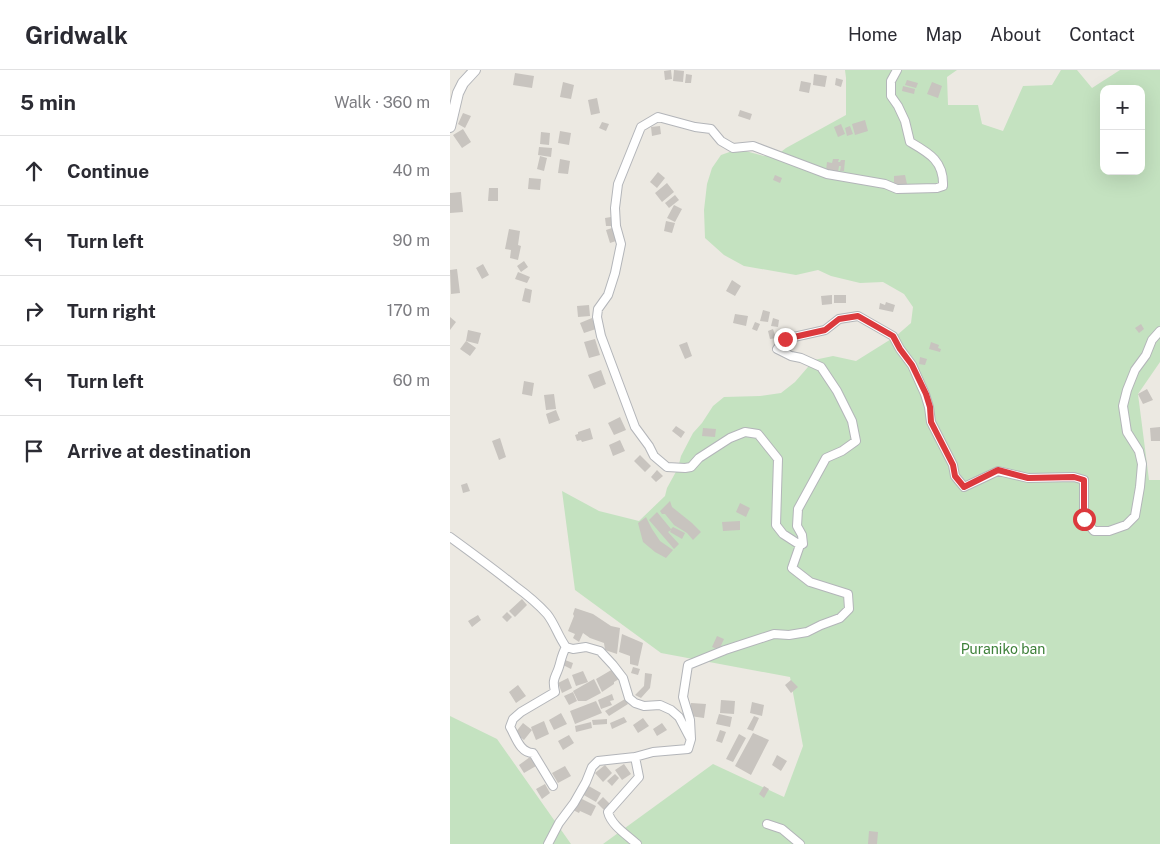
<!DOCTYPE html>
<html lang="en">
<head>
<meta charset="utf-8">
<style>
  body { margin:0; font-family:"Public Sans",sans-serif; background:#f2f2f3; color:#2b2b33 }
  .controls { position:absolute; right:15px; top:15px; display:grid; overflow:hidden; border-radius:10px; box-shadow:0 5px 20px #0002 }
  .controls button { width:45px; height:45px; display:grid; place-items:center; padding:0; border:0; border-bottom:1px solid #e1e1e2; background:#fff; color:#2b2b33; font:25px sans-serif }
  .stop { position:absolute; width:15px; height:15px; margin:-11px; border:4px solid #dc393d; border-radius:50%; background:#fff }
  .stop.end { background:#dc393d; border-color:#fff; box-shadow:0 1px 5px #0008 }
  .list { margin:0; padding:0; list-style:none }
  h2 { display:flex; justify-content:space-between; align-items:center; height:65px; margin:0; padding:0 20px; font-size:21px }
  h2 small { font-size:16px; font-weight:400; color:#7c7c81 }
  .list li { display:grid; grid-template-columns:32px 1fr auto; gap:15px; align-items:center; box-sizing:border-box; height:70px; padding:0 20px; border-top:1px solid #e1e1e2 }
  .list b { display:block; font-size:19px; white-space:nowrap }
  .list em { font-size:16px; font-style:normal; color:#7c7c81 }
  .icon { flex:none; width:28px; height:28px; fill:none; stroke:currentColor; stroke-width:2; stroke-linecap:round; stroke-linejoin:round }
  .map { position:relative; flex:none; width:710px; height:774px; overflow:hidden }
  header { display:flex; align-items:center; gap:30px; box-sizing:border-box; height:70px; padding:0 25px; background:#fff; border-bottom:1px solid #e1e1e2 }
  header strong { font-size:24px }
  nav { display:flex; gap:28px; margin-inline-start:auto; font-size:18px }
  main { display:flex }
  aside { flex:1; background:#fff }
  .map>svg:first-child { display:block }
</style>
</head>
<body>
<header>
<strong>Gridwalk</strong>
<nav><a>Home</a><a>Map</a><a>About</a><a>Contact</a></nav>
</header>
<main>
<aside>
<h2>5 min<small>Walk · 360 m</small></h2>
<ul class="list">
<li><svg class="icon" aria-label="ahead" viewBox="0 0 24 24"><path d="M12 20V5M6 11l6-6 6 6"/></svg><div><b>Continue</b></div><em>40 m</em></li>
<li><svg class="icon" aria-label="left" viewBox="0 0 24 24"><path d="M17 20v-9H6M10 6l-5 5 5 5"/></svg><div><b>Turn left</b></div><em>90 m</em></li>
<li><svg class="icon" aria-label="right" viewBox="0 0 24 24"><path d="M7 20v-9h11M14 6l5 5-5 5"/></svg><div><b>Turn right</b></div><em>170 m</em></li>
<li><svg class="icon" aria-label="left" viewBox="0 0 24 24"><path d="M17 20v-9H6M10 6l-5 5 5 5"/></svg><div><b>Turn left</b></div><em>60 m</em></li>
<li><svg class="icon" aria-label="arrive" viewBox="0 0 24 24"><path d="M6 21V4h12l-3 4 3 4H6"/></svg><div><b>Arrive at destination</b></div></li>
</ul>
</aside>
<div class="map">
<svg width="710" height="774" viewBox="0 0 710 774">
  <rect width="100%" height="100%" fill="#ece9e2"/>
  <!-- green -->
  <path fill="#c4e2c0" fill-rule="evenodd" d="M395,0H507L497,7L498,35H528L532,54L553,61L573,16L602,15L611,0H627L642,18L670,0H710V292L688,324L699,410H710V774H153L263,694L334,727L353,676L340,607L211,583L125,520L112,421L149,441L189,451L215,426L217,418L228,398L231,386L243,363L252,353L263,336L274,327L310,326L331,323L345,312L364,290L383,286L406,291L446,266L461,253L463,237L454,224L433,212L410,213L381,206L368,200L346,205L294,196L274,185L255,168L254,140L257,114L262,98L271,85L288,79L314,86H326L336,78L396,45V8ZM654,19H691V101H654Z
    M0,646L47,669L121,774H0Z"/>
  <!-- building -->
  <path fill="#c8c4bf" d="M221,0L222,9L215,10L214,1Z
    M224,0L234,1L233,12L223,11Z
    M65,3L84,6L82,18L63,15Z
    M236,4L242,5L241,13H235Z
    M364,4L377,6L375,17L363,15Z
    M386,8L393,10L391,17L385,15Z
    M457,10L468,13L466,18L455,15Z
    M351,11L361,13L359,23L349,21Z
    M113,12L124,15L121,29L110,27Z
    M482,12L492,16L488,28L477,24Z
    M453,16L465,19L464,24L452,21Z
    M147,28L150,43L141,45L138,30Z
    M290,40L302,44L300,50L288,46Z
    M13,43L21,46L15,58L8,54Z
    M415,50L418,61L405,65L402,54Z
    M152,52L159,54L156,61L149,58Z
    M391,54L395,64L388,67L384,57Z
    M210,56L211,64L202,66L201,57Z
    M400,56L403,64L397,66L395,58Z
    M13,59L21,72L12,78L3,65Z
    M110,61L121,63L119,75L108,73Z
    M91,62L100,63L99,75L90,74Z
    M89,77L102,78L101,87L88,85Z
    M90,86L97,88L94,101L87,99Z
    M110,89L120,91L118,104L108,103Z
    M383,89H389L388,92H390L391,90H395L394,101H390L391,96H389L388,102L376,101L377,92L382,93Z
    M208,102L215,108L207,118L200,112Z
    M325,105L332,108L330,113L323,110Z
    M455,105L457,114L444,115V106Z
    M79,108L91,109L90,120L78,119Z
    M217,113L224,122L212,132L205,123Z
    M39,118H48V131H38Z
    M11,122L13,142L0,143V123Z
    M225,125L229,130L219,138L215,133Z
    M224,135L232,139L225,152L217,148Z
    M161,147V156H156L155,148Z
    M216,151L225,153L222,163L214,161Z
    M162,158L166,171L160,173L156,160Z
    M59,159L70,161L68,175L71,176L68,190L60,188L61,180L55,179Z
    M74,191L78,197L71,202L67,196Z
    M33,194L39,205L32,209L26,198Z
    M7,199L10,223L1,224L0,200Z
    M68,202L80,207L77,213L65,209Z
    M282,210L291,216L285,226L276,221Z
    M75,218L82,220L80,233L72,231Z
    M382,225V234L372,235L371,226Z
    M384,225H396V233H384Z
    M436,232L445,235L443,242L429,239L430,233L435,235Z
    M139,235L140,246L128,247L127,236Z
    M313,240L320,242L318,252L310,251Z
    M285,244L298,246L296,256L283,253Z
    M0,247L6,252L0,260Z
    M142,248L146,259L134,263L130,253Z
    M323,248L329,250L328,257L321,256Z
    M305,252L310,254L307,261L302,259Z
    M691,254L694,259L689,263L685,258Z
    M323,259L326,268L320,269L318,261Z
    M18,260L31,263L28,274L16,271Z
    M145,269L150,285L139,288L134,272Z
    M16,271L26,278L20,286L10,279Z
    M237,272L242,286L235,289L229,275Z
    M481,272L489,275L488,278L491,279L490,282L479,279Z
    M470,287L477,289L475,295L469,294Z
    M151,300L156,314L144,319L138,305Z
    M74,311L84,313L82,326L72,324Z
    M697,319L703,330L693,334L688,324Z
    M104,324L106,339L96,340L94,325Z
    M106,340L110,350L99,354L96,344Z
    M170,347L176,360L164,365L158,353Z
    M226,356L235,362L231,368L222,361Z
    M710,357V371H701L700,358Z
    M140,358L143,369L132,372L131,370L127,371L125,365L128,364V362Z
    M253,358L266,359L265,367L252,366Z
    M50,368L56,387L49,390L42,371Z
    M170,370L175,381L163,386L159,375Z
    M190,385L201,396L195,402L184,391Z
    M207,400L213,406L206,412L201,407Z
    M17,413L20,421L13,423L11,415Z
    M220,431L222,437L242,453L251,462L243,470L237,463L224,455L215,444H212L210,441Z
    M290,433L300,438L296,447L286,442Z
    M207,442L221,459L223,457L235,463L232,469L220,462L221,460L218,462L229,474L224,479L199,450Z
    M196,447L202,459L210,471L223,480L216,488L205,482L193,472L188,453Z
    M290,451V460L273,461L272,452Z
    M72,529L77,535L65,547L59,541Z
    M125,538L143,544L161,556L170,558L167,584L155,580L154,573L140,568L133,563L129,572L123,568L125,564L118,561L124,546L123,544Z
    M57,542L62,547L57,552L52,547Z
    M28,545L31,550L22,557L18,551Z
    M172,564L193,573L188,596L180,594V586L169,582Z
    M267,566L274,569L269,580L262,577Z
    M115,590L123,593L121,599L113,595Z
    M183,597L190,599L188,605L181,603Z
    M163,599L169,609L164,612V614L152,622L146,609Z
    M133,601L138,612L126,616L122,605Z
    M195,603L202,604L200,618L191,628L185,625L194,616Z
    M118,608L122,618L112,623L108,613Z
    M144,609L151,623L136,631H128L123,621Z
    M341,610L348,617L341,623L335,615Z
    M68,615L76,626L66,633L59,622Z
    M123,622L127,631L119,635L114,626Z
    M162,624L164,630L160,631L162,635L151,639L148,630Z
    M175,629L178,634L159,646L155,641Z
    M271,630L285,631L284,644L270,643Z
    M146,631L152,643L125,654L120,641Z
    M302,632L314,635L312,646L300,643Z
    M241,633L256,634L254,648L240,646Z
    M111,643L117,654L104,660L99,650Z
    M269,644L282,647L280,657L266,654Z
    M304,646L309,648L303,661L297,659Z
    M174,647L177,652L162,659L160,653Z
    M193,648L199,656L188,663L183,655Z
    M157,649V654L143,655L142,650Z
    M94,651L99,664L86,670L82,660L74,670L65,663L73,653L82,660L81,657Z
    M141,652L142,658L126,662L125,656Z
    M212,653L217,660L207,666L203,659Z
    M270,660L276,662L272,673L266,671Z
    M303,663L319,670L301,705L285,696Z
    M289,664L296,668L283,692L276,689Z
    M119,665L124,673L113,680L108,671Z
    M327,685L337,691L331,701L322,695Z
    M80,687L86,696L74,703L69,695Z
    M174,694L181,704L172,710L165,700Z
    M155,695L162,703L153,712L145,703Z
    M115,696L121,706L108,713L102,703Z
    M165,704L169,708L162,716L157,711Z
    M95,714L100,723L92,729L86,719Z
    M137,715L151,723L146,732L132,724Z
    M314,716L319,719L314,728L309,724Z
    M153,727L161,735L155,741L147,733Z
    M130,728L146,736L141,746L130,741L129,743L123,740Z
    M419,761L428,762L427,774H418Z"/>
  <g fill="none" stroke-linecap="round" stroke-linejoin="round">
    <!-- minor casing -->
    <g stroke="#b3b5b9" stroke-width="10">
      <path id="minor" d="M0,467C22,483 44,499 65,516C76,524 87,533 97,544C105,554 108,566 116,577L123,579L136,577L150,581L163,595L173,608L179,628L185,633L194,636L210,635L221,640L229,647L240,668
        M350,475L353,474L352,465L347,456L348,439L376,388L392,381L406,371L402,351L387,321L371,297L351,288L341,286L327,279L335,269L375,260L389,249L408,246L443,266L450,279L462,295L475,324L479,337L481,352L503,395L505,406L514,417L548,401L578,408L624,407L634,410V449L644,461H659L676,455L685,446L690,417L692,394L689,381L677,362L673,336L677,320L685,300L696,285L702,270L710,261
        M185,687L189,707L158,742C161,755 177,765 187,774
        M103,716L83,683C70,683 66,667 60,657L63,649L71,642L105,622C102,608 105,609 109,597C111,590 112,584 116,577
        M317,754L332,759L350,774
        M98,774L109,753L124,733L136,712L142,697L148,691L185,687L203,682L238,679L241,669L240,650L233,627L238,595L275,580L324,564L339,565L357,562L371,555L390,548L399,539L398,524L360,512L342,498L350,475L333,464L326,455L328,389L308,364L295,362L280,368L249,388L241,397L235,398L217,397L204,386L199,376L185,357L151,266L147,247L148,239L158,225L165,203L171,174L166,156L165,138L168,114L191,57L208,47L245,57L261,59L271,71L283,78L303,76L377,104L435,114L447,119L487,118L493,116C494,91 479,83 460,72L455,51L448,36L441,26V11L447,0"/>
    </g>
    <!-- tertiary casing -->
    <g stroke="#b3b5b9" stroke-width="12">
      <path id="tertiary" d="M0,57L8,23L13,13L25,0"/>
    </g>
    <!-- minor -->
    <use href="#minor" stroke="#fff" stroke-width="8"/>
    <!-- tertiary -->
    <use href="#tertiary" stroke="#fff" stroke-width="10"/>
  </g>
  <g fill="none" stroke-linecap="round" stroke-linejoin="round">
    <!-- route -->
    <path stroke="#dc393d" stroke-width="6" d="M335,269L375,260L389,249L408,246L443,266L450,279L462,295L476,324L480,337L481,352L503,395L505,406L514,417L548,400L578,408L624,407L634,410V449"/>
  </g>
  <g text-anchor="middle" stroke-width="4.5" stroke-linejoin="round" paint-order="stroke">
    <!-- park labels -->
    <g font-size="14" fill="#3f813b" stroke="#fff">
      <text x="553" y="584">Puraniko ban</text>
    </g>
  </g>
</svg>
<div class="controls">
<button>+</button>
<button>−</button>
</div>
<div class="stop" style="left:634px;top:449px"></div>
<div class="stop end" style="left:335px;top:269px"></div>
</div>
</main>
</body>
</html>
